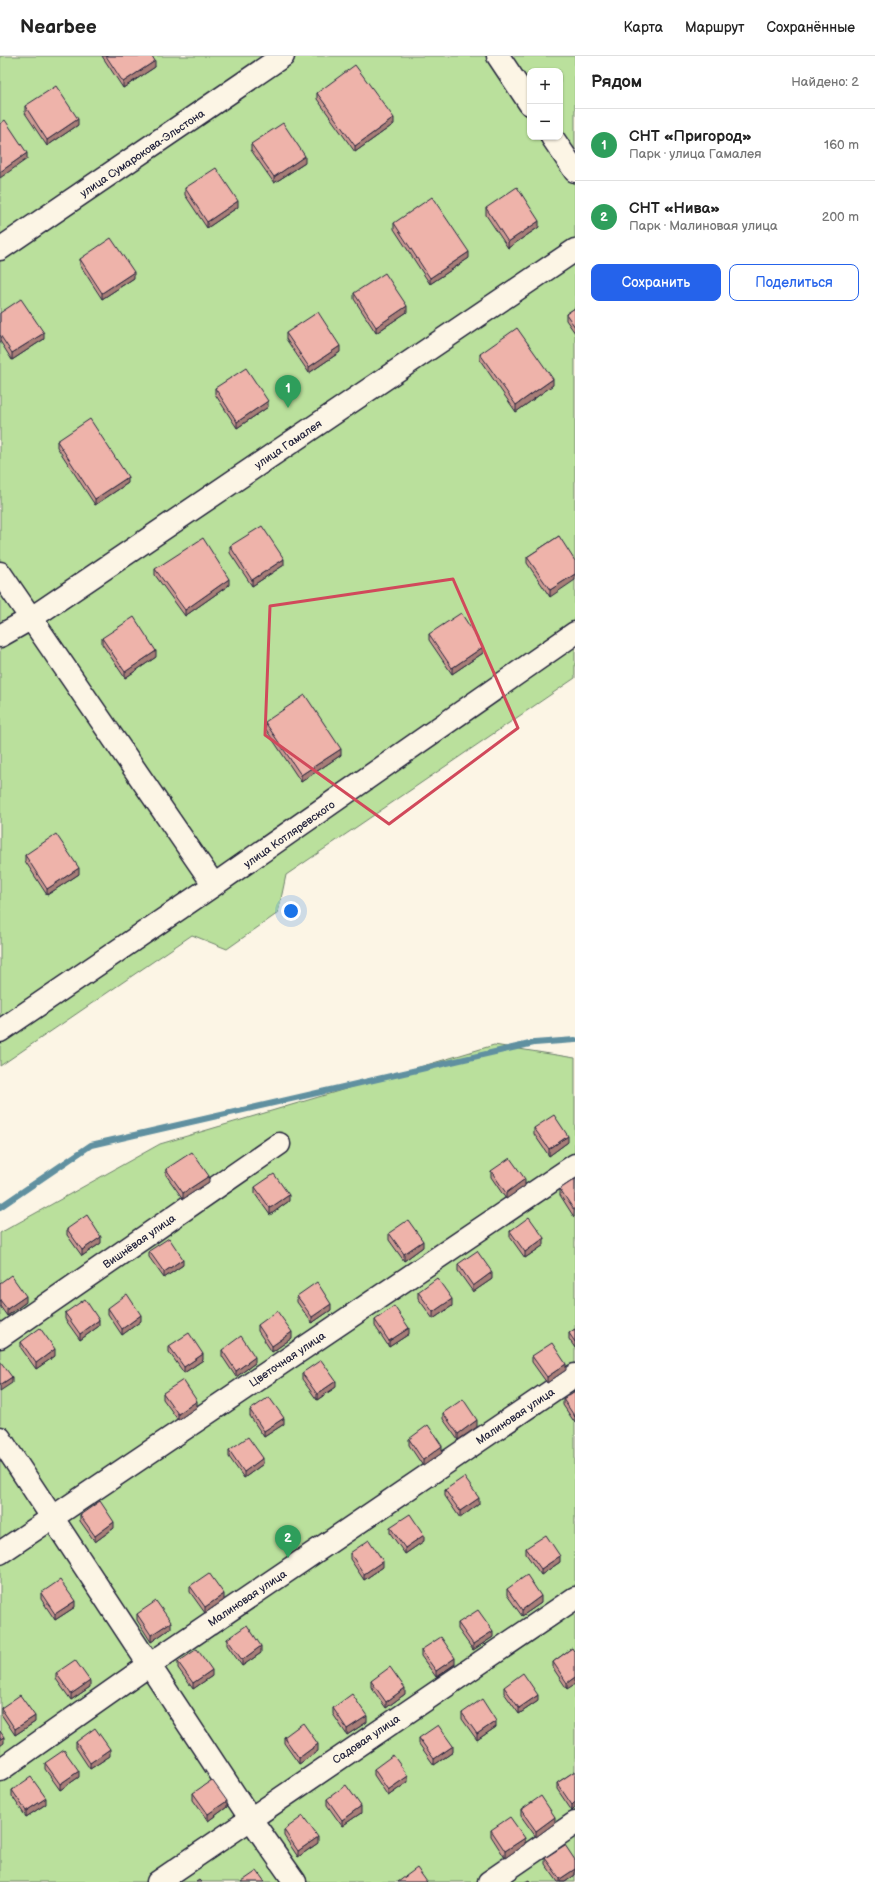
<!DOCTYPE html>
<html lang="ru">
<head>
<meta charset="utf-8">
<style>
  body { margin:0; font-family:"Balsamiq Sans",sans-serif; background:#f6f6f6; color:#222 }
  .controls { position:absolute; right:12px; top:12px; display:grid; overflow:hidden; border-radius:8px; box-shadow:0 1px 3px #0004 }
  .controls button { width:36px; height:36px; display:grid; place-items:center; padding:0; border:0; border-bottom:1px solid #e0e0e0; background:#fff; color:#222; font:20px sans-serif }
  .you { position:absolute; left:291px; top:855px; width:14px; height:14px; margin:-10px; border:3px solid #fff; border-radius:50%; background:#1a73e8; box-shadow:0 0 0 6px #1a73e833 }
  .badge { display:grid; place-items:center; width:26px; height:26px; border-radius:50%; background:#2563eb; color:#fff; font-size:13px; font-weight:700 }
  .pin { position:absolute; translate:-50% -33px; filter:drop-shadow(0 1px 2px #0008) }
  .pin::after { content:''; position:absolute; top:21px; width:14px; height:12px; background:inherit; clip-path:polygon(0 0,100% 0,50% 100%) }
  .list { margin:0; padding:0; list-style:none }
  h2 { display:flex; justify-content:space-between; align-items:center; height:52px; margin:0; padding:0 16px; font-size:17px }
  h2 small { font-size:13px; font-weight:400; color:#767676 }
  .list li { display:grid; grid-template-columns:26px 1fr auto; gap:12px; align-items:center; box-sizing:border-box; height:72px; padding:0 16px; border-top:1px solid #e0e0e0 }
  .list b { display:block; font-size:15px; white-space:nowrap }
  .list p { margin:0; font-size:13px; white-space:nowrap; color:#767676 }
  .list em { font-size:13px; font-style:normal; color:#767676 }
  .actions { display:flex; gap:8px; padding:12px 16px }
  .actions a { flex:1; padding:9px 0; border:1px solid #2563eb; border-radius:8px; text-align:center; font-size:14px; color:#2563eb }
  .actions .main { background:#2563eb; color:#fff }
  .map { position:relative; flex:none; width:575px; height:1826px; overflow:hidden }
  header { display:flex; align-items:center; gap:24px; box-sizing:border-box; height:56px; padding:0 20px; background:#fff; border-bottom:1px solid #e0e0e0 }
  header strong { font-size:19px }
  nav { display:flex; gap:22px; margin-inline-start:auto; font-size:14px }
  main { display:flex }
  aside { flex:1; background:#fff }
  .map>svg:first-child { display:block }
</style>
</head>
<body>
<header>
<strong>Nearbee</strong>
<nav><a>Карта</a><a>Маршрут</a><a>Сохранённые</a></nav>
</header>
<main>
<div class="map">
<svg width="575" height="1826" viewBox="0 0 575 1826">
  <rect width="100%" height="100%" fill="#fcf5e5"/>
  <filter id="ink" filterUnits="userSpaceOnUse"><feTurbulence type="fractalNoise" baseFrequency=".025" numOctaves="2"/><feDisplacementMap in="SourceGraphic" scale="8" xChannelSelector="R" yChannelSelector="G"/><feConvolveMatrix kernelMatrix="1 2 1 2 8 2 1 2 1" color-interpolation-filters="sRGB"/></filter>
  <g filter="url(#ink)">
    <!-- green -->
    <path fill="#bae09c" stroke="#6e816c" fill-rule="evenodd" d="M0,0H575V622L286,819L278,857L227,893L192,879L0,1010ZM530,15H560V81H530Z
      M494,989L575,1002V1826H0V1177L160,1088Z"/>
    <g fill="none" stroke-linecap="round" stroke-linejoin="round">
      <!-- stream -->
      <path stroke="#6090a0" stroke-width="6" d="M0,1151L91,1089L534,987L575,984"/>
      <!-- street casing -->
      <g stroke="#22223b" stroke-width="25">
        <path id="street" d="M498,0L530,48
          M552,81L575,115
          M0,193L283,0
          M0,517L214,829
          M0,580L30,563L575,194
          M0,975L214,829L575,577
          M0,1281L279,1088
          M0,1382L250,1762L295,1826
          M0,1497L575,1109
          M0,1714L149,1609L575,1319
          M158,1826L575,1542
          M489,1826L575,1767"/>
      </g>
      <!-- street -->
      <use href="#street" stroke="#fcf5e5" stroke-width="22"/>
    </g>
    <!-- wall -->
    <path fill="#cd9a92" stroke="#22223b" d="M102,0H152L155,11L123,32Z
      M317,37L394,68L355,96L317,43Z
      M25,50L78,69L47,90L25,57Z
      M251,88L305,107L274,127L251,94Z
      M185,132L238,151L207,172L185,139Z
      M486,152L539,171L508,192L486,159Z
      M394,167L469,202L430,228L394,173Z
      M80,203L134,222L102,243L80,209Z
      M354,237L407,256L376,277L354,243Z
      M575,252V277L566,264V258Z
      M0,257L44,283L12,304L0,285Z
      M286,277L340,296L309,317L286,283Z
      M480,298L553,329L516,356L480,304Z
      M215,332L268,351L237,372L215,338Z
      M57,385L128,427L95,449L57,391Z
      M559,480L550,541L527,507V501Z
      M230,490L284,509L252,530L230,497Z
      M155,513L229,529L185,560L155,519Z
      M429,578L483,597L452,618L429,584Z
      M102,582L156,601L125,622L102,588Z
      M265,666L341,699L301,726L265,672Z
      M25,799L79,818L47,839L25,805Z
      M534,1072L568,1086L549,1100L534,1078Z
      M166,1113L209,1126L183,1143L166,1119Z
      M491,1115L525,1130L506,1143L491,1121Z
      M575,1123L574,1161L560,1139V1133Z
      M255,1131L289,1145L270,1159L255,1138Z
      M67,1173L101,1187L82,1200L67,1179Z
      M510,1175L544,1189L525,1202L510,1181Z
      M389,1177L423,1191L404,1205L389,1184Z
      M149,1195L183,1209L164,1222L149,1201Z
      M458,1208L492,1223L473,1236L458,1215Z
      M0,1227L26,1246L7,1260L0,1250Z
      M418,1236L452,1250L433,1263L418,1242Z
      M297,1240L331,1254L312,1267L297,1246Z
      M108,1252L141,1265L122,1279L108,1258Z
      M65,1257L99,1270L80,1284L65,1263Z
      M375,1264L409,1278L389,1291L375,1270Z
      M258,1269L292,1282L272,1296L258,1275Z
      M575,1273V1292L569,1283V1277Z
      M21,1286L55,1300L36,1313L21,1292Z
      M169,1290L203,1304L184,1317L169,1296Z
      M222,1294L255,1307L236,1321L222,1300Z
      M532,1300L566,1314L547,1327L532,1306Z
      M302,1317L336,1331L317,1344L302,1323Z
      M575,1335V1367L563,1349V1343Z
      M163,1337L197,1351L178,1364L163,1343Z
      M250,1354L284,1368L264,1381L250,1360Z
      M443,1357L477,1371L458,1384L443,1363Z
      M409,1383L442,1397L423,1410L409,1389Z
      M229,1394L263,1408L244,1422L229,1401Z
      M445,1434L479,1448L460,1462L445,1440Z
      M80,1459L114,1472L95,1486L80,1465Z
      M390,1471L424,1485L405,1498L390,1477Z
      M526,1492L560,1506L541,1519L526,1498Z
      M350,1497L383,1511L364,1524L350,1503Z
      M190,1530L224,1544L205,1557L190,1536Z
      M507,1533L541,1547L522,1560L507,1539Z
      M41,1537L75,1551L55,1564L41,1543Z
      M137,1558L171,1572L151,1586L137,1564Z
      M458,1567L493,1581L473,1594L458,1573Z
      M227,1583L261,1597L242,1610L227,1589Z
      M572,1592L567,1633L553,1612V1606Z
      M421,1594L455,1608L436,1621L421,1600Z
      M178,1606L212,1620L193,1633L178,1612Z
      M56,1617L90,1631L71,1644L56,1623Z
      M371,1625L405,1638L386,1652L371,1631Z
      M504,1631L538,1645L519,1658L504,1637Z
      M1,1652L35,1666L15,1679L1,1658Z
      M333,1652L367,1666L347,1679L333,1658Z
      M462,1657L496,1671L477,1684L462,1663Z
      M284,1681L318,1695L299,1708L284,1687Z
      M419,1682L453,1696L434,1709L419,1688Z
      M76,1686L110,1700L90,1713L76,1692Z
      M45,1707L79,1721L60,1734L45,1713Z
      M374,1713L408,1726L388,1740L374,1719Z
      M575,1715L572,1755L557,1733V1727Z
      M12,1734L46,1748L26,1761L12,1740Z
      M193,1737L227,1751L208,1765L193,1744Z
      M327,1743L361,1757L342,1770L327,1749Z
      M521,1754L555,1767L536,1781L521,1760Z
      M284,1774L318,1787L298,1801L284,1780Z
      M491,1774L525,1788L505,1802L491,1780Z
      M545,1802L575,1804V1819L565,1826H558L545,1808Z"/>
    <!-- shaded-wall -->
    <path fill="#a77d77" stroke="#22223b" d="M155,5V11L123,32V26Z
      M394,62V68L355,96V90Z
      M78,63V69L47,90V84Z
      M27,97V103L0,122V116Z
      M305,100V107L274,127V121Z
      M238,145V151L207,172V166Z
      M539,165V171L508,192V186Z
      M469,196V202L430,228V222Z
      M134,216V222L102,243V237Z
      M407,250V256L376,277V271Z
      M44,277V283L12,304V297Z
      M340,290V296L309,317V311Z
      M553,323V329L516,356V349Z
      M268,345V351L237,372V366Z
      M128,421V427L95,449V443Z
      M284,503V509L252,530V524Z
      M575,518V524L550,541V534Z
      M229,523V529L185,560V554Z
      M483,591V597L452,618V612Z
      M156,595V601L125,622V616Z
      M341,693V699L301,726V719Z
      M79,812V818L47,839V833Z
      M568,1080V1086L549,1100V1093Z
      M209,1120V1126L183,1143V1137Z
      M525,1123V1130L506,1143V1137Z
      M289,1139V1145L270,1159V1152Z
      M101,1181V1187L82,1200V1194Z
      M544,1182V1189L525,1202V1196Z
      M423,1185V1191L404,1205V1198Z
      M183,1203V1209L164,1222V1216Z
      M492,1216V1223L473,1236V1230Z
      M26,1240V1246L7,1260V1253Z
      M452,1243V1250L433,1263V1256Z
      M331,1248V1254L312,1267V1261Z
      M141,1259V1265L122,1279V1273Z
      M99,1264V1270L80,1284V1278Z
      M409,1272V1278L389,1291V1285Z
      M292,1276V1282L272,1296V1290Z
      M55,1293V1300L36,1313V1307Z
      M203,1298V1304L184,1317V1311Z
      M255,1301V1307L236,1321V1315Z
      M566,1308V1314L547,1327V1321Z
      M12,1321V1327L0,1335V1329Z
      M336,1325V1331L317,1344V1338Z
      M197,1345V1351L178,1364V1358Z
      M284,1362V1368L264,1381V1375Z
      M477,1364V1371L458,1384V1378Z
      M442,1390V1397L423,1410V1404Z
      M263,1402V1408L244,1422V1416Z
      M479,1442V1448L460,1462V1455Z
      M114,1466V1472L95,1486V1480Z
      M424,1479V1485L405,1498V1492Z
      M560,1500V1506L541,1519V1513Z
      M383,1505V1511L364,1524V1518Z
      M224,1538V1544L205,1557V1551Z
      M541,1540V1547L522,1560V1554Z
      M75,1545V1551L55,1564V1558Z
      M171,1566V1572L151,1586V1579Z
      M493,1575V1581L473,1594V1588Z
      M261,1590V1597L242,1610V1604Z
      M455,1602V1608L436,1621V1615Z
      M212,1614V1620L193,1633V1627Z
      M575,1621V1628L567,1633V1627Z
      M90,1625V1631L71,1644V1638Z
      M405,1632V1638L386,1652V1646Z
      M538,1639V1645L519,1658V1652Z
      M35,1660V1666L15,1679V1673Z
      M367,1660V1666L347,1679V1673Z
      M496,1665V1671L477,1684V1678Z
      M4,1681V1687L0,1690V1683Z
      M318,1688V1695L299,1708V1702Z
      M453,1690V1696L434,1709V1703Z
      M110,1693V1700L90,1713V1707Z
      M79,1715V1721L60,1734V1728Z
      M408,1720V1726L388,1740V1734Z
      M46,1742V1748L26,1761V1755Z
      M227,1745V1751L208,1765V1758Z
      M575,1746V1752L572,1755V1749Z
      M361,1750V1757L342,1770V1764Z
      M555,1761V1767L536,1781V1775Z
      M318,1781V1787L298,1801V1795Z
      M525,1782V1788L505,1802V1795Z
      M575,1813V1819L565,1826H560V1823Z"/>
    <!-- building -->
    <path fill="#eeb3aa" stroke="#22223b" d="M106,0H152L155,5L123,26Z
      M355,9L394,62L355,90L317,37Z
      M56,30L78,63L47,84L25,50Z
      M5,64L27,97L0,116V68Z
      M283,67L305,100L274,121L251,88Z
      M216,112L238,145L207,166L185,132Z
      M517,131L539,165L508,186L486,152Z
      M432,141L469,196L430,222L394,167Z
      M111,182L134,216L102,237L80,203Z
      M385,217L407,250L376,271L354,237Z
      M21,243L44,277L12,297L0,279V257Z
      M575,252V271L566,258Z
      M318,256L340,290L309,311L286,277Z
      M517,272L553,323L516,349L480,298Z
      M246,312L268,345L237,366L215,332Z
      M90,363L128,421L95,443L57,385Z
      M262,470L284,503L252,524L230,490Z
      M559,480L575,505V518L550,534L527,501Z
      M203,482L229,523L185,554L155,513Z
      M461,557L483,591L452,612L429,578Z
      M134,561L156,595L125,616L102,582Z
      M305,639L341,693L301,719L265,666Z
      M56,778L79,812L47,833L25,799Z
      M554,1059L568,1080L549,1093L534,1072Z
      M192,1096L209,1120L183,1137L166,1113Z
      M510,1102L525,1123L506,1137L491,1115Z
      M274,1118L289,1139L270,1152L255,1131Z
      M575,1123V1154H574L560,1133Z
      M87,1159L101,1181L82,1194L67,1173Z
      M529,1161L544,1182L525,1196L510,1175Z
      M408,1164L423,1185L404,1198L389,1177Z
      M169,1182L183,1203L164,1216L149,1195Z
      M477,1195L492,1216L473,1230L458,1208Z
      M11,1219L26,1240L7,1253L0,1244V1227Z
      M437,1222L452,1243L433,1256L418,1236Z
      M317,1226L331,1248L312,1261L297,1240Z
      M127,1238L141,1259L122,1273L108,1252Z
      M85,1243L99,1264L80,1278L65,1257Z
      M394,1250L409,1272L389,1285L375,1264Z
      M277,1255L292,1276L272,1290L258,1269Z
      M40,1272L55,1293L36,1307L21,1286Z
      M575,1273V1286L569,1277Z
      M189,1277L203,1298L184,1311L169,1290Z
      M241,1280L255,1301L236,1315L222,1294Z
      M552,1287L566,1308L547,1321L532,1300Z
      M321,1304L336,1325L317,1338L302,1317Z
      M0,1305L12,1321L0,1329Z
      M183,1324L197,1345L178,1358L163,1337Z
      M575,1335V1361L563,1343Z
      M269,1341L284,1362L264,1375L250,1354Z
      M463,1343L477,1364L458,1378L443,1357Z
      M428,1369L442,1390L423,1404L409,1383Z
      M248,1381L263,1402L244,1416L229,1394Z
      M464,1421L479,1442L460,1455L445,1434Z
      M100,1445L114,1466L95,1480L80,1459Z
      M410,1458L424,1479L405,1492L390,1471Z
      M546,1479L560,1500L541,1513L526,1492Z
      M369,1484L383,1505L364,1518L350,1497Z
      M209,1517L224,1538L205,1551L190,1530Z
      M527,1519L541,1540L522,1554L507,1533Z
      M60,1524L75,1545L55,1558L41,1537Z
      M156,1545L171,1566L151,1579L137,1558Z
      M478,1554L493,1575L473,1588L458,1567Z
      M247,1569L261,1590L242,1604L227,1583Z
      M441,1581L455,1602L436,1615L421,1594Z
      M572,1592L575,1597V1621L567,1627L553,1606Z
      M197,1593L212,1614L193,1627L178,1606Z
      M75,1604L90,1625L71,1638L56,1617Z
      M390,1611L405,1632L386,1646L371,1625Z
      M523,1617L538,1639L519,1652L504,1631Z
      M352,1638L367,1660L347,1673L333,1652Z
      M20,1639L35,1660L15,1673L1,1652Z
      M482,1643L496,1665L477,1678L462,1657Z
      M303,1667L318,1688L299,1702L284,1681Z
      M438,1669L453,1690L434,1703L419,1682Z
      M95,1672L110,1693L90,1707L76,1686Z
      M0,1675L4,1681L0,1683Z
      M64,1694L79,1715L60,1728L45,1707Z
      M393,1699L408,1720L388,1734L374,1713Z
      M575,1715V1746L572,1749L557,1727Z
      M31,1721L46,1742L26,1755L12,1734Z
      M212,1724L227,1745L208,1758L193,1737Z
      M346,1729L361,1750L342,1764L327,1743Z
      M541,1740L555,1761L536,1775L521,1754Z
      M303,1760L318,1781L298,1795L284,1774Z
      M510,1761L525,1782L505,1795L491,1774Z
      M565,1789L575,1804V1813L560,1823L545,1802Z
      M417,1812L427,1826H398Z
      M257,1815L265,1826H241Z
      M199,1824L201,1826H196Z
      M529,1824L530,1826H525Z"/>
  </g>
  <!-- marked area -->
  <path fill="none" stroke="#d1495b" stroke-width="3" stroke-linejoin="round" d="M453,523L518,672L389,768L265,679L270,550Z"/>
  <g text-anchor="middle" stroke-width="3" stroke-linejoin="round" paint-order="stroke">
    <!-- street labels -->
    <g font-size="11" fill="#22223b" stroke="#fcf5e5">
      <text transform="translate(142 97) rotate(-34)" y="4">улица Сумарокова-Эльстона</text>
      <text transform="translate(288 388) rotate(-34)" y="4">улица Гамалея</text>
      <text transform="translate(289 778) rotate(-35)" y="4">улица Котляревского</text>
      <text transform="translate(139 1185) rotate(-35)" y="4">Вишнёвая улица</text>
      <text transform="translate(287 1303) rotate(-34)" y="4">Цветочная улица</text>
      <text transform="translate(515 1360) rotate(-34)" y="4">Малиновая улица</text>
      <text transform="translate(247 1542) rotate(-34)" y="4">Малиновая улица</text>
      <text transform="translate(366 1683) rotate(-34)" y="4">Садовая улица</text>
    </g>
  </g>
</svg>
<div class="controls">
<button>+</button>
<button>−</button>
</div>
<div class="you"></div>
<div class="pin badge" style="left:288px;top:352px;background:#2e9e5b">1</div>
<div class="pin badge" style="left:288px;top:1502px;background:#2e9e5b">2</div>
</div>
<aside>
<h2>Рядом<small>Найдено: 2</small></h2>
<ul class="list">
<li><span class="badge" style="background:#2e9e5b">1</span><div><b>СНТ «Пригород»</b><p>Парк · улица Гамалея</p></div><em>160 m</em></li>
<li><span class="badge" style="background:#2e9e5b">2</span><div><b>СНТ «Нива»</b><p>Парк · Малиновая улица</p></div><em>200 m</em></li>
</ul>
<div class="actions"><a class="main">Сохранить</a><a>Поделиться</a></div>
</aside>
</main>
</body>
</html>
